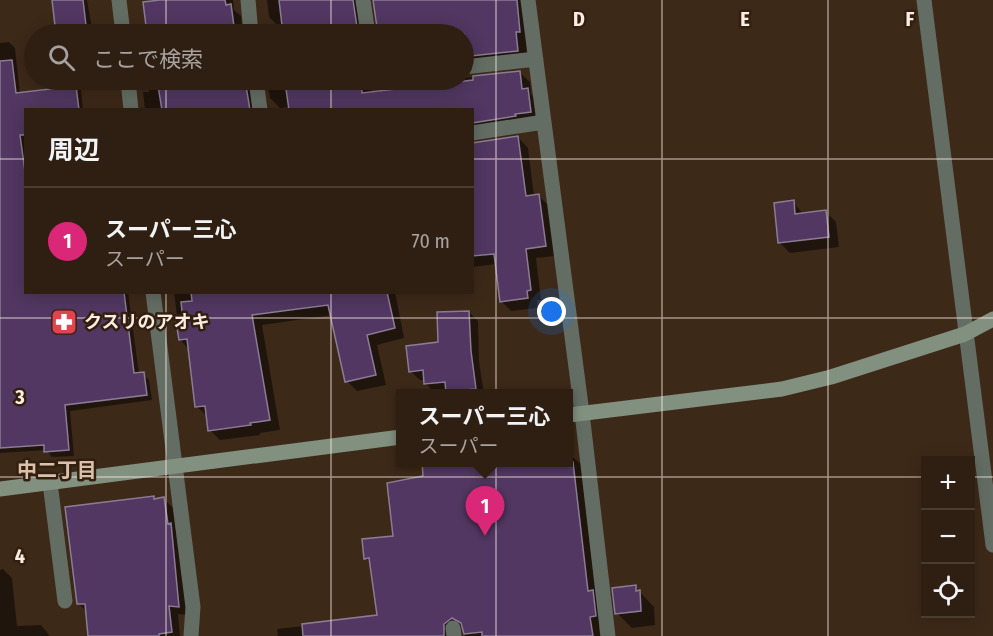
<!DOCTYPE html>
<html lang="ja">
<head>
<meta charset="utf-8">
<style>
  body { margin:0; font-family:"Fira Sans Condensed","Noto Sans JP",sans-serif; background:#36271b; color:#f1f3f6 }
  .controls { position:absolute; right:18px; bottom:18px; display:grid; overflow:hidden; border-radius:0px; box-shadow:0 3px 15px #0003 }
  .controls button { width:54px; height:54px; display:grid; place-items:center; padding:0; border:0; border-bottom:2px solid #493d32; background:#2e1f12; color:#f1f3f6; font:30px sans-serif }
  .you { position:absolute; left:552px; top:312px; width:21px; height:21px; margin:-15px; border:4px solid #fff; border-radius:50%; background:#1a73e8; box-shadow:0 0 0 9px #1a73e833 }
  .badge { display:grid; place-items:center; width:39px; height:39px; border-radius:50%; background:#db2777; color:#fff; font-size:20px; font-weight:700 }
  .pin { position:absolute; translate:-50% -50px; filter:drop-shadow(0 2px 3px #0008) }
  .pin::after { content:''; position:absolute; top:32px; width:21px; height:18px; background:inherit; clip-path:polygon(0 0,100% 0,50% 100%) }
  .popup { position:absolute; left:396px; top:389px; width:177px; height:78px; box-sizing:border-box; display:grid; place-content:center; border-radius:0px; background:#2e1f12; filter:drop-shadow(0 2px 4px #0005); font-size:20px; white-space:nowrap; color:#a7a29f }
  .popup b { font-size:22px; color:#f1f3f6 }
  .popup::after { content:''; position:absolute; left:50%; top:100%; margin-left:-12px; border:12px solid transparent; border-top-color:#2e1f12 }
  .list { margin:0; padding:0; list-style:none }
  h2 { display:flex; justify-content:space-between; align-items:center; height:78px; margin:0; padding:0 24px; font-size:26px }
  h2 small { font-size:20px; font-weight:400; color:#a7a29f }
  .list li { display:grid; grid-template-columns:39px 1fr auto; gap:18px; align-items:center; box-sizing:border-box; height:108px; padding:0 24px; border-top:2px solid #493d32 }
  .list b { display:block; font-size:22px; white-space:nowrap }
  .list p { margin:0; font-size:20px; white-space:nowrap; color:#a7a29f }
  .list em { font-size:20px; font-style:normal; color:#a7a29f }
  .icon { flex:none; width:33px; height:33px; fill:none; stroke:currentColor; stroke-width:2; stroke-linecap:round; stroke-linejoin:round }
  .map { position:relative; flex:none; width:993px; height:636px; overflow:hidden }
  .search { position:absolute; background:#2e1f12; box-shadow:0 3px 15px #0003; left:24px; top:24px; width:450px; height:66px; display:flex; align-items:center; gap:15px; box-sizing:border-box; padding:0 21px; border-radius:33px; color:#a7a29f; font-size:22px }
  .panel { position:absolute; background:#2e1f12; box-shadow:0 3px 15px #0003; left:24px; top:108px; width:450px; height:186px; border-radius:0px }
  .map>svg:first-child { display:block }
</style>
</head>
<body>
<div class="map">
<svg width="993" height="636" viewBox="0 0 993 636">
  <rect width="100%" height="100%" fill="#3d2918"/>
  <!-- shadow -->
  <path fill="#0007" d="M53,0H87L93,34H58Z
    M172,0H233L234,10L241,16L242,27L249,34H149L145,3Z
    M267,0H525L530,42H526L527,61L465,73L464,78L519,72L530,82L531,94L537,100L540,122L473,139L472,142V110L290,107L280,108L270,98L267,81L261,82L259,110H145L143,92H149L148,80H370L372,93L406,89L405,80H464V34H378L374,0H372L367,3L366,34H284L283,26L279,27L269,17Z
    M9,42L15,48L20,94L57,89L56,80H80L83,110H26V292H128L139,374H143L149,380L152,400L70,411L74,456L52,457L46,450L0,453V43Z
    M518,137L528,148L534,196H539L549,206L555,256L536,258L541,300H537V308L511,311L501,301L496,264L472,267V144Z
    M793,202L804,215L826,212L836,222L839,247L790,253L780,243Z
    M174,292H395L404,338L377,345L386,385L357,391L347,381L332,315L262,325L280,430L260,433V435L220,440L210,430L207,416L196,406L189,349L180,340Z
    M469,312L478,321L479,361L484,394H448V391L435,393L426,384L425,380H420L410,371Z
    M569,454L586,468L587,474L582,475L596,595L604,625L599,626L600,636H465L464,627H461L453,633V636H278L277,629L379,617L372,564L365,558L395,537L569,462Z
    M153,498L156,500L164,499L173,508L187,615L178,614L180,636H90L87,612L79,604Z
    M3,569L12,578L17,626L41,625L50,636H0V570Z
    M635,587L654,607L655,625L632,628L617,613Z"/>
  <!-- building -->
  <path fill="#513761" stroke="#8b7c95" stroke-width="1.5" d="M52,0H83L87,34H56Z
    M160,0H225L226,5L231,4L235,34H147L143,2Z
    M279,0H353L358,34H283Z
    M373,0H517L520,32H516L518,51L471,56L469,45H464V34H378Z
    M12,60L16,93L76,86L79,110H26V135H20L26,179V292H124L134,373L144,372L147,395L65,405L69,450L44,452V445L0,448V61Z
    M520,71L522,89L528,88L531,112L515,114L516,116L472,123V110H289L285,82H288V80H361L362,93L473,80V76Z
    M157,80H236L237,87L246,86L250,110H162Z
    M518,136L526,196L539,194L546,246L526,249L531,290L527,291L528,298L500,302L494,254L472,256V143Z
    M794,200L795,214L826,210L829,237L778,243L774,203Z
    M191,292H387L395,328L367,335L376,375L345,382L328,305L252,315L270,420L250,423L251,425L208,431L205,406L195,407L187,339L179,340L176,322L183,320L181,302L192,301Z
    M469,311L471,351L476,389L466,390L467,393H446L445,382L424,384L423,370L409,372L406,346L438,342L437,312Z
    M422,462H573L588,591L593,590L596,616L590,617L593,636H482V632L464,634L461,623L452,618L444,624V636H303L302,624L377,615L369,558L364,559L362,539L393,536L387,483L423,476Z
    M154,496V499L164,497L168,524L171,523L179,607L169,606L172,632L159,634V636H88L85,604H77L65,507Z
    M636,585V591L640,590L641,611L615,614L612,588Z"/>
  <g fill="none" stroke-linecap="round" stroke-linejoin="round">
    <!-- street -->
    <path stroke="#646d63" stroke-width="15" d="M119,0L123,34
      M248,0L251,34
      M363,0L368,34
      M528,0L582,413L608,636
      M924,0L993,545
      M464,67L536,59
      M128,80L131,110
      M256,80L260,110
      M472,133L544,122
      M153,292L193,607L191,636
      M50,483L65,601
      M453,628L454,636"/>
    <!-- secondary -->
    <path stroke="#829080" stroke-width="15" d="M569,415L782,389L831,377L965,334L993,319
      M0,489L401,437"/>
  </g>
  <!-- grid -->
  <path fill="none" stroke="#fbede3" stroke-width="1.5" stroke-opacity="0.55" d="M166,0V34M331,0V34M496,0V636M662,0V636M828,0V636M166,80V110M331,80V110M0,159H26M472,159H993M166,292V636M331,292V636M0,318H993M0,477H926M970,477H993"/>
  <!-- icons -->
  <defs>
    <g id="pharmacy-square" transform="scale(1.35)"><rect x="-9" y="-9" width="18" height="18" rx="4" fill="#e0444e" stroke="#331f0f"/><path d="M-2-6h4v4h4v4h-4v4h-4v-4h-4v-4h4Z" fill="#fff"/></g>
  </defs>
  <g fill-rule="evenodd">
    <use href="#pharmacy-square" x="64" y="322"/>
  </g>
  <g text-anchor="middle" stroke-width="5" stroke-linejoin="round" paint-order="stroke">
    <!-- poi labels -->
    <g font-size="18" font-weight="bold" fill="#fbede3" stroke="#331f0f" text-anchor="start">
      <text x="84" y="328">クスリのアオキ</text>
    </g>
    <!-- neighbourhood labels -->
    <g font-size="20" font-weight="bold" fill="#dbc0ac" stroke="#331f0f">
      <text x="57" y="477">中二丁目</text>
    </g>
  </g>
  <g font-size="20" text-anchor="middle" font-weight="bold" fill="#fbede3" stroke="#331f0f" stroke-width="5" stroke-linejoin="round" paint-order="stroke">
    <text x="579" y="26">D</text>
    <text x="745" y="26">E</text>
    <text x="910" y="26">F</text>
    <text x="20" y="404">3</text>
    <text x="20" y="563">4</text>
  </g>
</svg>
<div class="controls">
<button>+</button>
<button>−</button>
<button><svg class="icon" aria-label="locate" viewBox="0 0 24 24"><circle cx="12" cy="12" r="6"/><path d="M12 2v4M12 18v4M2 12h4M18 12h4"/></svg></button>
</div>
<div class="you"></div>
<div class="pin badge" style="left:485px;top:536px">1</div>
<div class="popup"><b>スーパー三心</b>スーパー</div>
<div class="search"><svg class="icon" aria-label="search" viewBox="0 0 24 24"><circle cx="10" cy="10" r="6"/><path d="M15 15l6 6"/></svg>ここで検索</div>
<section class="panel">
<h2>周辺<small></small></h2>
<ul class="list">
<li><span class="badge">1</span><div><b>スーパー三心</b><p>スーパー</p></div><em>70 m</em></li>
</ul>
</section>
</div>
</body>
</html>
